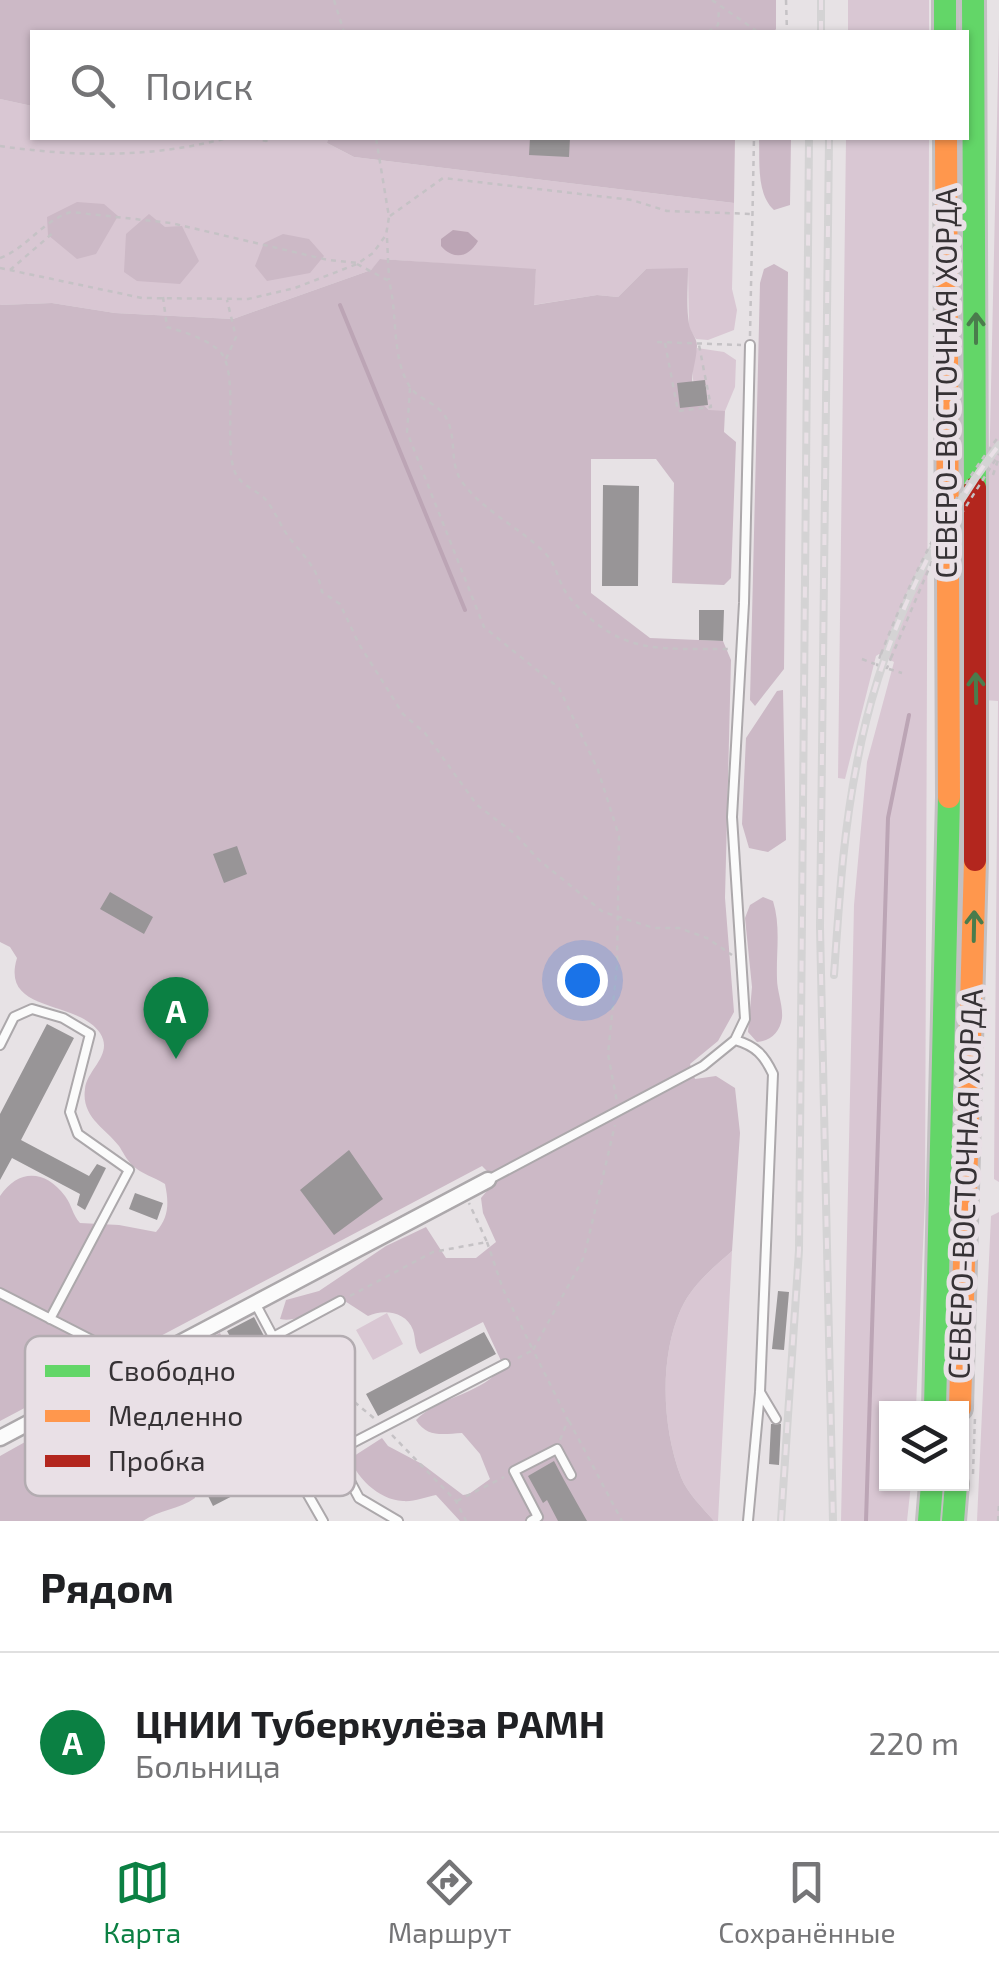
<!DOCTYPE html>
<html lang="ru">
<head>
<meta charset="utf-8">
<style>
  body { margin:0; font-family:"Exo 2",sans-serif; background:#f6f6f6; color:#202124 }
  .controls { position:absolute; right:30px; bottom:30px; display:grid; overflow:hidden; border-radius:0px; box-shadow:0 2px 8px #0004 }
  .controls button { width:90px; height:90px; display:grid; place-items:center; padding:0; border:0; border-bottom:2px solid #e0e0e0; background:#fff; color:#202124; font:50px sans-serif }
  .you { position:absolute; left:582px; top:980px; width:35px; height:35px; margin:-25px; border:8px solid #fff; border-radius:50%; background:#1a73e8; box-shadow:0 0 0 15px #1a73e833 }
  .badge { display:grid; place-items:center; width:65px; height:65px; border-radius:50%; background:#0b8043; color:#fff; font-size:32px; font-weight:700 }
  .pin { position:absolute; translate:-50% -82px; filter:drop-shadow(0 2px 5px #0008) }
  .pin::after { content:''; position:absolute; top:52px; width:35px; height:30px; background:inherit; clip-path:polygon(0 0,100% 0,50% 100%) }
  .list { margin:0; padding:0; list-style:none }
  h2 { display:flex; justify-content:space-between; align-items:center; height:130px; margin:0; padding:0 40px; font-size:42px }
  h2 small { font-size:32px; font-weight:400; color:#757577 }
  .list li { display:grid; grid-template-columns:65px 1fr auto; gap:30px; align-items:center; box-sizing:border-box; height:180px; padding:0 40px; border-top:2px solid #e0e0e0 }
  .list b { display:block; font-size:38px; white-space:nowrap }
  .list p { margin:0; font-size:32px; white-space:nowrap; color:#757577 }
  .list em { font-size:32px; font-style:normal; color:#757577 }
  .icon { flex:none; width:55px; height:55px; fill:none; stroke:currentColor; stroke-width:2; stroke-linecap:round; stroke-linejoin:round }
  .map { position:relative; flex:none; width:999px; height:1521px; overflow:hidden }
  .search { position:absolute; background:#fff; box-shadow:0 2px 8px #0004; left:30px; right:30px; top:30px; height:110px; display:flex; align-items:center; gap:25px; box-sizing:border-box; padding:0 35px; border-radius:0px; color:#757577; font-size:38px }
  .sheet { height:310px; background:#fff }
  nav { display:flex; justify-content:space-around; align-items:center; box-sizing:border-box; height:140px; border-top:2px solid #e0e0e0; background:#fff; font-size:28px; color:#757577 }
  nav a { display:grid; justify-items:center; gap:5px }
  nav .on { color:#0b8043 }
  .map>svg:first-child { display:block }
</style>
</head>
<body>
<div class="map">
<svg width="999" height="1521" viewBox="0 0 999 1521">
  <rect width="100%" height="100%" fill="#e7e2e5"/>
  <!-- green -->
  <path fill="#d9c7d3" d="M848,0H929V32H848Z
    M999,30V1182L994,1179L998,701L984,700Z
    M0,99L32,106V138H328L327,143L354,157L734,203L732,289L737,310L734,330L708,340L696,339L689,328L688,269H646L618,297L597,295L533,305L536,270L381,259L371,270L233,319L115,313L52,303L0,305Z
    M846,138H929L925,1199L916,1408H886V1484H911L907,1521H841L854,905L867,762L894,662L879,654L876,656L845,779L838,778Z
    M697,348L724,352L736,360L735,387L725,411H710C691,392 689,373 697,348Z
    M999,1212V1521H977L991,1216Z
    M732,1251L718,1521H714C703,1508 687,1493 681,1477C662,1427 659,1358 681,1309C692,1285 713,1268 732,1251Z
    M387,1313L403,1344L373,1360L356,1330Z"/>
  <!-- forest -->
  <path fill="#ccb9c6" d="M0,0H776V29L774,32H32V106L0,99Z
    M328,138H735L734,203L354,157L327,143Z
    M759,138H791L790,205L774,210C756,194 760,160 759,138Z
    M77,202L104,204L118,216L96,254L77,259L48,235L47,217Z
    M149,214L165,227L182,226L199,261L180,284L137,281L124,272L126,234Z
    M283,234L309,239L324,256L310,273L267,281L255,266L264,243Z
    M380,259L536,269L534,305L597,295L618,297L646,269L688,268C688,286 686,306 689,324C690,332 697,337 697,346C695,377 682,383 709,410L725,411L724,432L736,442L731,578L724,585L672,583L674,483L656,459H591V593L650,638L723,641L731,660L725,898L734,1012L718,1041L690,1064L695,1079L716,1076L735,1088L740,1133L732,1251C713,1268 692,1285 681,1309C659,1358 662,1427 681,1477C687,1493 703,1508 714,1521H460L436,1495C426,1497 413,1502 403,1501C378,1500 355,1476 348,1454L354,1456L382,1438L388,1446L422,1464L463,1495L469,1494L490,1479L480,1454L462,1433C443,1434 427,1438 416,1420C439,1396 485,1394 503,1365L483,1322L420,1354C414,1346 416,1339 413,1330C406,1311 383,1309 368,1316L337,1296C324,1308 298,1323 280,1319L286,1300L319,1291L386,1246L426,1227L446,1258H476L496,1242L483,1213L481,1198L496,1180L482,1166L0,1421V1196C18,1169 45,1169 65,1196C72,1205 72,1214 80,1223L119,1225L156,1232C169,1217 169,1203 165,1184C154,1177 141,1174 132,1165C126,1159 123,1152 119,1146C105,1128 81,1117 85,1089C87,1069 114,1055 100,1033C77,999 0,1014 17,958L10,947L0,942V305L52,303L115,313L233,319L371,270Z
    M774,264L788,272L784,669L755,706L750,700L760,283L764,269Z
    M783,690L786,840L768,852L749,848L742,824L746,738L777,691Z
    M763,897L773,901C781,927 776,952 777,979C777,991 783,1005 782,1018C780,1032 771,1041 757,1042L748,1032L752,987L745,918L750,905Z
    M220,1333L249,1393L252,1414L245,1438C213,1455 203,1426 194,1401L176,1393L146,1406L133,1405C113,1427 118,1455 144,1472C155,1479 177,1476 191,1480L195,1498C180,1509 159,1510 143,1521H0V1456Z"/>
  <!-- water -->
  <path fill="#bca5b5" d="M453,230L468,232L478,241C469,257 454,261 441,246V239Z"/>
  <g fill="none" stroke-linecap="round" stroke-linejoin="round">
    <!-- stream -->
    <path stroke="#bca5b5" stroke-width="4" d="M340,305L465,610
      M866,1521L888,818L909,715"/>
  </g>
  <!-- building -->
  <path fill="#989597" d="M530,138H570L569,157L529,155Z
    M705,380L708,405L680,408L677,383Z
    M603,485L639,486L638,586H602Z
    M699,610H724L723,641L699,640Z
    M237,846L247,874L224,883L213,854Z
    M110,892L153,917L144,934L100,909Z
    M47,1024L74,1038L21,1140L89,1176L97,1164L106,1168L85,1210L77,1205L80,1194L12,1158L0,1180V1114Z
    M349,1150L383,1199L334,1235L300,1190Z
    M135,1193L163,1203L157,1220L129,1209Z
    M778,1291L789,1292L784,1350L772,1349Z
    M254,1317L309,1421L283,1435L227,1331Z
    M484,1332L496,1354L378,1416L366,1394Z
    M771,1424H781L779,1465L769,1464Z
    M269,1452L279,1472L213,1506L203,1486Z
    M554,1461L564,1480L587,1521H558L547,1500L543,1503L528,1476Z"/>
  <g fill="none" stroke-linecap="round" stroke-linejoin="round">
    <!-- lane casing -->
    <g stroke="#aca8ab" stroke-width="12">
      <path id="lane" d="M735,1040C756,1046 764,1055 773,1074L760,1392L748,1521
        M0,1045L14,1017L32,1009L63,1018L90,1034L70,1112L78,1134L129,1170L50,1319
        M488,1180L703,1066L735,1040L745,1019L732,817L744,603L750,345
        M0,1293L123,1356L156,1368L211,1473L276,1439L323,1521
        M255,1303L359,1498L398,1521
        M273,1337L340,1301
        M760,1392L776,1419
        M335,1452L505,1364
        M531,1521L538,1517L514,1471L557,1449L571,1475"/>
    </g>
    <!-- street casing -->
    <g stroke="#aca8ab" stroke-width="19">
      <path id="street" d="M0,1438L488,1180"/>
    </g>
    <!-- fast casing -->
    <g stroke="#c3c0c2" stroke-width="28">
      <path id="fast" d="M945,0V32
        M973,0L975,488
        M935,1408L949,797
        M929,1521L932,1484
        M953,1521L956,1484"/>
    </g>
    <!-- slow casing -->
    <g stroke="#c3c0c2" stroke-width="28">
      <path id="slow" d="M946,138L949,797
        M960,1408L975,860"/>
    </g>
    <!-- jam casing -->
    <g stroke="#c3c0c2" stroke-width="28">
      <path id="jam" d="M975,860V488"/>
    </g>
    <!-- path -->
    <path stroke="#c5c2c5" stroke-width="2.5" stroke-dasharray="5 5" stroke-linecap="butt" d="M334,0L344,32
      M712,0L758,32
      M786,0L787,32
      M708,32L718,25L719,7
      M253,138L266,141L271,138
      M0,146C74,157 154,158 227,138
      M390,216L443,178L632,200L667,211L753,214
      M387,238L389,280
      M0,258C27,248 42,221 71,212L171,223L328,260L358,263
      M357,264L389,281C398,314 391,358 410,387C418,399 437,403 445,416C458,436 448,462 462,482C483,511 519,527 544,552C558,565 558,585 570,598C621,657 661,648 731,649
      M0,268L142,298L248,299L295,288L357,264L373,253L386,235L389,217L376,138
      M10,270L54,232
      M163,297L167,327C184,332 211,340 222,354C239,378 222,453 237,476C243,486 258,491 266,500C276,512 281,528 291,540C305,557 318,569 322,592L340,604L359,644L403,714L425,733L477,805L515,834L539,860L603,912L654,928H679L707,938L732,955
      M750,336L754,138
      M657,342L741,345
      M665,343L678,411L711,407L699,345
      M226,359L236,337L227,300
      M410,388L407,432L484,627L559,688L598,770L619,836L617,965L608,1054L617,1102
      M993,475L999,457
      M881,654L877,665L887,668L891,658
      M862,659L875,664
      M889,669L902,673
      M487,1242L503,1289L533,1350L516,1359
      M350,1296L433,1252L487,1242L469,1203
      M310,1381L341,1391L375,1419
      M569,1421L622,1521
      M392,1435L456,1501L466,1521
      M560,1440L568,1420L533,1350L584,1257L615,1125
      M973,1474L975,1417
      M457,1501L504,1477
      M998,1521L999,1504"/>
    <!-- lane -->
    <use href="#lane" stroke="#fbfbfb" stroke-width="8"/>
    <!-- street -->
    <use href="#street" stroke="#fbfbfb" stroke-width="14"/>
    <!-- fast -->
    <use href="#fast" stroke="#63d668" stroke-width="22"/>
    <!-- slow -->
    <use href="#slow" stroke="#ff974d" stroke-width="22"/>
    <!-- jam -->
    <use href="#jam" stroke="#b3261e" stroke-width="22"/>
    <!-- rail casing -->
    <g stroke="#d4d3d4" stroke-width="8">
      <path id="rail" d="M821,32V0
        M829,138L820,927L833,1521
        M834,975C839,904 843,833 857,763C878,649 929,537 999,445
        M781,1521L799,1250L809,138"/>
    </g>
    <!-- rail -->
    <use href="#rail" stroke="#e9e0e6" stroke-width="4" stroke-dasharray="11" stroke-linecap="butt"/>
    <!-- path-bridge -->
    <path stroke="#c5c2c5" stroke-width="2.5" stroke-dasharray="5 5" stroke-linecap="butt" d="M881,654C911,577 948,503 999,436
      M891,658L933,559L999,454"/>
  </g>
  <!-- one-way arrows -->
  <defs><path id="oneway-shaft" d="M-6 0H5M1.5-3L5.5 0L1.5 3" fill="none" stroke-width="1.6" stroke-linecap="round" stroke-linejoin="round" transform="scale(2.5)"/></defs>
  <g stroke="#4a7c4c">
    <use href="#oneway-shaft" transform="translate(976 328) rotate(-90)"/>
    <use href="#oneway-shaft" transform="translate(976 688) rotate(-91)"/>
    <use href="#oneway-shaft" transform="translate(974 926) rotate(-89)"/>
  </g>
  <g text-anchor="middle" stroke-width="10" stroke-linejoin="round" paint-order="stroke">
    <!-- street labels -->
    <g font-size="30" fill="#363235" stroke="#e9e0e6">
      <text transform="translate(947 383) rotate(-90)" y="10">СЕВЕРО-ВОСТОЧНАЯ ХОРДА</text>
      <text transform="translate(966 1184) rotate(-88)" y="10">СЕВЕРО-ВОСТОЧНАЯ ХОРДА</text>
    </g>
  </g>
  <!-- legend -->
  <rect x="25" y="1336" width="330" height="160" rx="15" fill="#e9e0e6" stroke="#b3acb1" stroke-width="2.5"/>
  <rect x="45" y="1365" width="45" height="12" fill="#63d668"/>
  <rect x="45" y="1410" width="45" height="12" fill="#ff974d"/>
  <rect x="45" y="1455" width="45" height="12" fill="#b3261e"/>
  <g font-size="28" fill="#363235">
    <text x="108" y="1381">Свободно</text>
    <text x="108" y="1426">Медленно</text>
    <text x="108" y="1471">Пробка</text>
  </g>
</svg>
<div class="controls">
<button><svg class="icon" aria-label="layers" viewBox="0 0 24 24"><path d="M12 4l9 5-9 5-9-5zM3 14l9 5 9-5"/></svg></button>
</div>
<div class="you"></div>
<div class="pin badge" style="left:176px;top:1059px">A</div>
<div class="search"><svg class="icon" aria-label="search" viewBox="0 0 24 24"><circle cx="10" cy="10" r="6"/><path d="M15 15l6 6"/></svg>Поиск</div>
</div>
<section class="sheet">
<h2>Рядом<small></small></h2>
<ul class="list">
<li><span class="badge">A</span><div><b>ЦНИИ Туберкулёза РАМН</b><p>Больница</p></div><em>220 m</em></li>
</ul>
</section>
<nav>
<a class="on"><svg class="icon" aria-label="map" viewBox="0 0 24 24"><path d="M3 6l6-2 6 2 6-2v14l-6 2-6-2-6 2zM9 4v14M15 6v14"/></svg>Карта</a>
<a><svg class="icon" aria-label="directions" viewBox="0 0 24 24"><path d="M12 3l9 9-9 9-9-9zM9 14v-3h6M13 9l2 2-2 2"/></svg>Маршрут</a>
<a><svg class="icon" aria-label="saved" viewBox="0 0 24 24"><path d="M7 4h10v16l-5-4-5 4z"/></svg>Сохранённые</a>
</nav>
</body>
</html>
